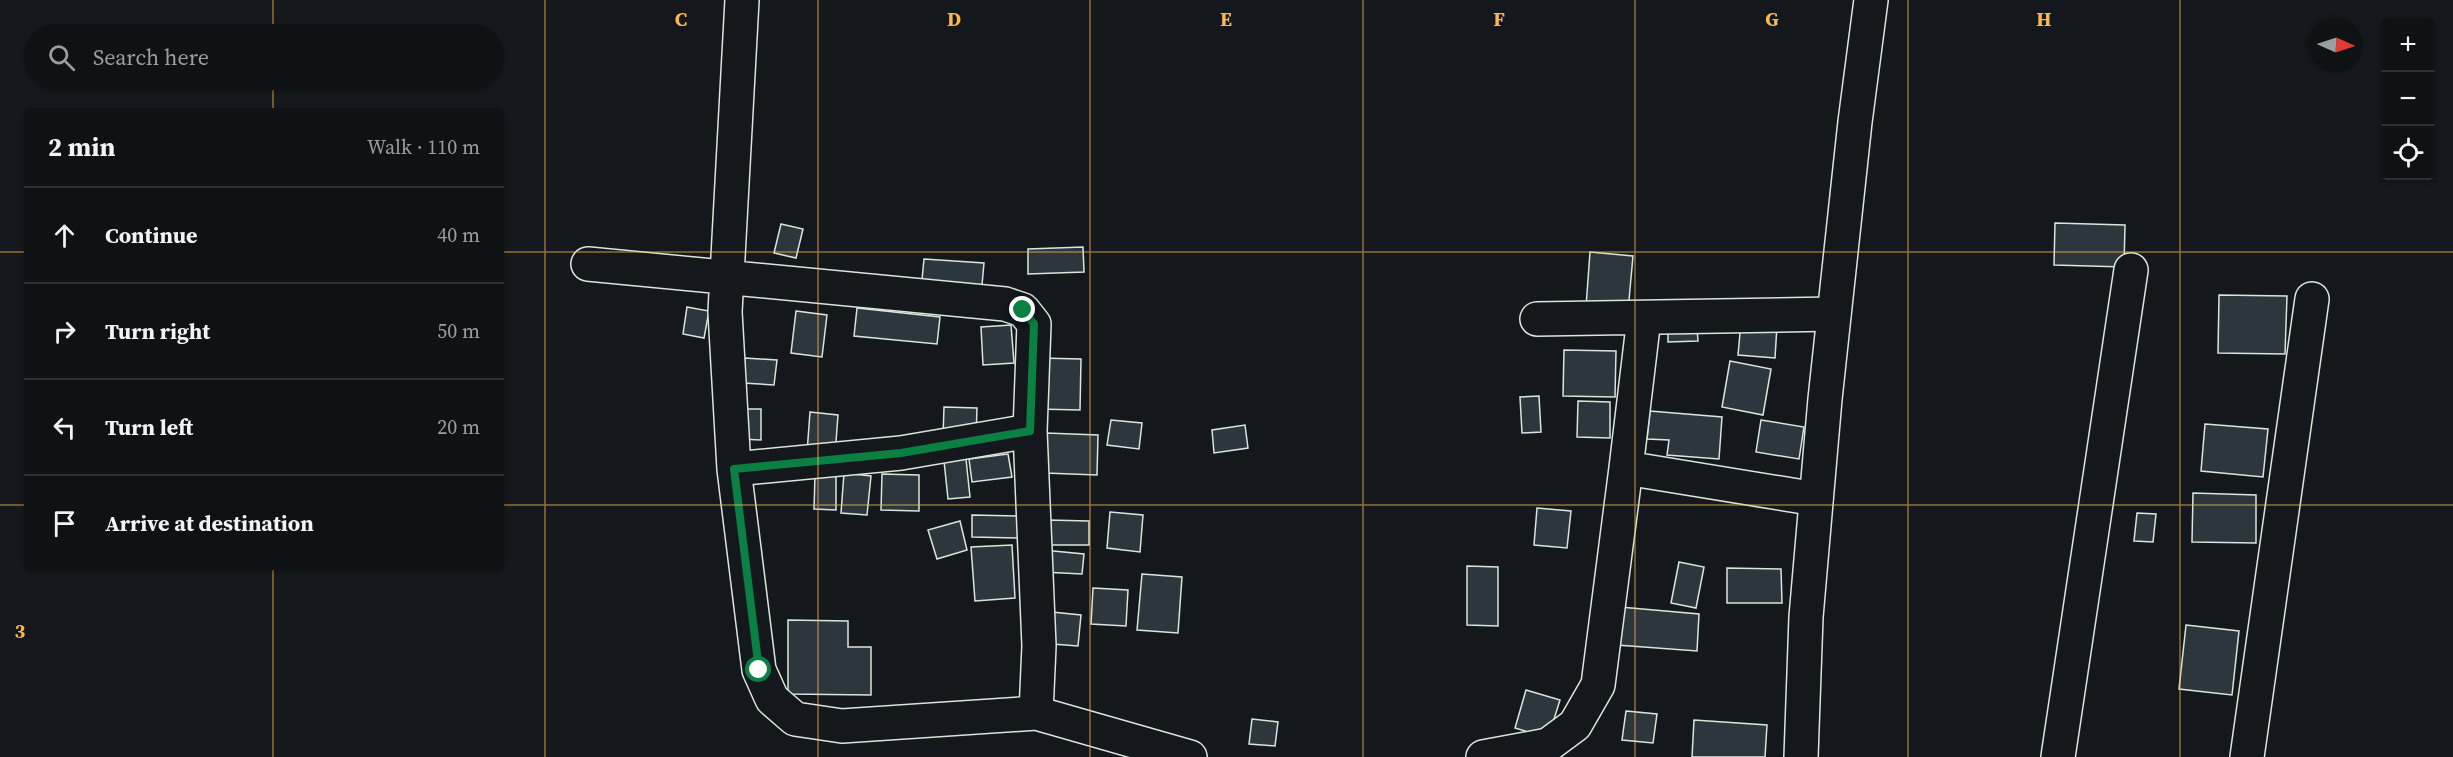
<!DOCTYPE html>
<html lang="en">
<head>
<meta charset="utf-8">
<style>
  body { margin:0; font-family:"Source Serif 4",serif; background:#1d2022; color:#f1f3f6 }
  .controls { position:absolute; right:18px; top:18px; display:grid; overflow:hidden; border-radius:6px; box-shadow:0 2px 4px #0004 }
  .controls button { width:54px; height:54px; display:grid; place-items:center; padding:0; border:0; border-bottom:2px solid #2f3234; background:#0f1215; color:#f1f3f6; font:30px sans-serif }
  .compass { position:absolute; left:2309px; top:18px; width:54px; height:54px; border-radius:50%; background:#0f1215; box-shadow:0 2px 4px #0004; rotate:93deg }
  .stop { position:absolute; width:18px; height:18px; margin:-14px; border:4px solid #0b8043; border-radius:50%; background:#fff }
  .stop.end { background:#0b8043; border-color:#fff; box-shadow:0 2px 6px #0008 }
  .list { margin:0; padding:0; list-style:none }
  h2 { display:flex; justify-content:space-between; align-items:center; height:78px; margin:0; padding:0 24px; font-size:26px }
  h2 small { font-size:20px; font-weight:400; color:#9b9ea0 }
  .list li { display:grid; grid-template-columns:39px 1fr auto; gap:18px; align-items:center; box-sizing:border-box; height:96px; padding:0 24px; border-top:2px solid #2f3234 }
  .list b { display:block; font-size:22px; white-space:nowrap }
  .list em { font-size:20px; font-style:normal; color:#9b9ea0 }
  .icon { flex:none; width:33px; height:33px; fill:none; stroke:currentColor; stroke-width:2; stroke-linecap:round; stroke-linejoin:round }
  .map { position:relative; flex:none; width:2453px; height:757px; overflow:hidden }
  .search { position:absolute; background:#0f1215; box-shadow:0 2px 4px #0004; left:24px; top:24px; width:480px; height:66px; display:flex; align-items:center; gap:15px; box-sizing:border-box; padding:0 21px; border-radius:33px; color:#9b9ea0; font-size:22px }
  .panel { position:absolute; background:#0f1215; box-shadow:0 2px 4px #0004; left:24px; top:108px; width:480px; height:462px; border-radius:6px }
  .map>svg:first-child { display:block }
</style>
</head>
<body>
<div class="map">
<svg width="2453" height="757" viewBox="0 0 2453 757">
  <rect width="100%" height="100%" fill="#14181c"/>
  <!-- building -->
  <path fill="#2c363c" stroke="#d8e6dc" stroke-width="1.5" d="M2055,223L2125,225L2124,267L2054,265Z
    M781,224L803,229L796,258L774,253Z
    M1083,247L1084,272L1028,274V249Z
    M1590,252L1633,256L1628,311L1586,307Z
    M924,259L984,263L981,296L921,290Z
    M2219,295L2287,296L2285,354L2218,353Z
    M687,307L709,311L704,338L683,334Z
    M857,308L940,317L937,344L854,336Z
    M796,311L827,315L822,357L791,353Z
    M1741,322L1777,326L1775,358L1738,355Z
    M1011,325L1014,363L983,365L981,327Z
    M1697,328L1698,341L1668,342V329Z
    M1564,350L1616,351L1615,397L1563,396Z
    M745,358L777,360L774,385L743,383Z
    M1039,358L1081,359L1080,410L1037,409Z
    M1730,361L1771,369L1763,415L1722,407Z
    M1539,396L1541,432L1522,433L1520,397Z
    M1578,401L1610,402V438L1577,437Z
    M944,407L977,408L976,437H943Z
    M739,409H761V440L739,439Z
    M1650,411L1722,417L1719,459L1667,455L1669,440L1647,439Z
    M810,412L838,415L835,455L807,453Z
    M1111,420L1142,423L1139,449L1107,445Z
    M1761,420L1804,427L1799,459L1756,452Z
    M2205,424L2268,429L2263,477L2201,471Z
    M1245,425L1248,448L1214,453L1212,430Z
    M1046,433L1098,435L1097,475L1045,473Z
    M1008,454L1012,477L972,482L969,459Z
    M966,459L970,497L948,499L944,461Z
    M844,473L871,476L867,515L841,513Z
    M882,474L919,475V511L881,510Z
    M815,475H836V510L814,509Z
    M2193,493L2256,495V543L2192,542Z
    M1537,508L1571,511L1567,548L1534,545Z
    M1110,512L1143,515L1140,552L1107,548Z
    M2137,513L2156,514L2153,542L2134,541Z
    M972,515L1023,516V538L972,537Z
    M1048,520L1089,521V545H1048Z
    M960,521L967,550L937,559L928,530Z
    M1012,545L1015,598L975,601L971,547Z
    M1043,550L1084,554L1082,574L1042,572Z
    M1679,562L1704,567L1696,608L1671,603Z
    M1467,566L1498,567V626L1467,625Z
    M1727,568L1781,569L1782,603H1727Z
    M1142,574L1182,577L1178,633L1137,630Z
    M1093,588L1128,590L1126,626L1091,624Z
    M1620,607L1699,614L1697,651L1617,645Z
    M1042,611L1081,615L1078,646L1039,643Z
    M788,620L848,621V647H871V695L788,694Z
    M2186,625L2239,631L2232,695L2179,689Z
    M1526,690L1560,700L1548,738L1515,728Z
    M1626,711L1657,714L1653,743L1622,740Z
    M1252,719L1278,722L1275,746L1249,744Z
    M1694,720L1767,725L1765,757H1692Z"/>
  <g fill="none" stroke-linecap="round" stroke-linejoin="round">
    <!-- minor casing -->
    <g stroke="#d8e6dc" stroke-width="36">
      <path id="minor" d="M742,0L725,312L734,469L901,453L1030,431L1039,646L1036,713L1190,757
        M588,264L1005,304L1023,310L1034,324L1030,431
        M1537,319L1834,314
        M1626,468L1644,318
        M734,469L759,670L772,699L795,719L842,726L1036,713
        M1483,757L1548,745L1575,725L1598,685L1626,468L1816,499
        M2058,757L2131,270
        M2247,757L2312,299"/>
    </g>
    <!-- major casing -->
    <g stroke="#d8e6dc" stroke-width="36">
      <path id="major" d="M1801,757L1806,617L1825,399L1855,122L1871,0"/>
    </g>
    <!-- minor -->
    <use href="#minor" stroke="#14181c" stroke-width="33"/>
    <!-- major -->
    <use href="#major" stroke="#14181c" stroke-width="33"/>
  </g>
  <g fill="none" stroke-linecap="round" stroke-linejoin="round">
    <!-- route -->
    <path stroke="#0b8043" stroke-width="8" d="M759,670L734,469L901,453L1030,431L1034,324L1023,310"/>
  </g>
  <!-- grid -->
  <path fill="none" stroke="#ffb74d" stroke-width="1.5" stroke-opacity="0.55" d="M273,0V34M545,0V757M818,0V757M1090,0V757M1363,0V757M1635,0V757M1908,0V757M2180,0V757M273,80V111M0,252H27M501,252H2453M0,505H27M501,505H2453M273,567V757"/>
  <g font-size="20" text-anchor="middle" font-weight="bold" fill="#ffb74d" stroke="#14181c" stroke-width="4.5" stroke-linejoin="round" paint-order="stroke">
    <text x="681" y="26">C</text>
    <text x="954" y="26">D</text>
    <text x="1226" y="26">E</text>
    <text x="1499" y="26">F</text>
    <text x="1772" y="26">G</text>
    <text x="2044" y="26">H</text>
    <text x="20" y="638">3</text>
  </g>
</svg>
<div class="controls">
<button>+</button>
<button>−</button>
<button><svg class="icon" aria-label="locate" viewBox="0 0 24 24"><circle cx="12" cy="12" r="6"/><path d="M12 2v4M12 18v4M2 12h4M18 12h4"/></svg></button>
</div>
<svg class="compass" viewBox="-18 -18 36 36"><path d="M0-13l5 13h-10z" fill="#e53935"/><path d="M0 13l5-13h-10z" fill="#9b9ea0"/></svg>
<div class="stop" style="left:759px;top:670px"></div>
<div class="stop end" style="left:1023px;top:310px"></div>
<div class="search"><svg class="icon" aria-label="search" viewBox="0 0 24 24"><circle cx="10" cy="10" r="6"/><path d="M15 15l6 6"/></svg>Search here</div>
<section class="panel">
<h2>2 min<small>Walk · 110 m</small></h2>
<ul class="list">
<li><svg class="icon" aria-label="ahead" viewBox="0 0 24 24"><path d="M12 20V5M6 11l6-6 6 6"/></svg><div><b>Continue</b></div><em>40 m</em></li>
<li><svg class="icon" aria-label="right" viewBox="0 0 24 24"><path d="M7 20v-9h11M14 6l5 5-5 5"/></svg><div><b>Turn right</b></div><em>50 m</em></li>
<li><svg class="icon" aria-label="left" viewBox="0 0 24 24"><path d="M17 20v-9H6M10 6l-5 5 5 5"/></svg><div><b>Turn left</b></div><em>20 m</em></li>
<li><svg class="icon" aria-label="arrive" viewBox="0 0 24 24"><path d="M6 21V4h12l-3 4 3 4H6"/></svg><div><b>Arrive at destination</b></div></li>
</ul>
</section>
</div>
</body>
</html>
